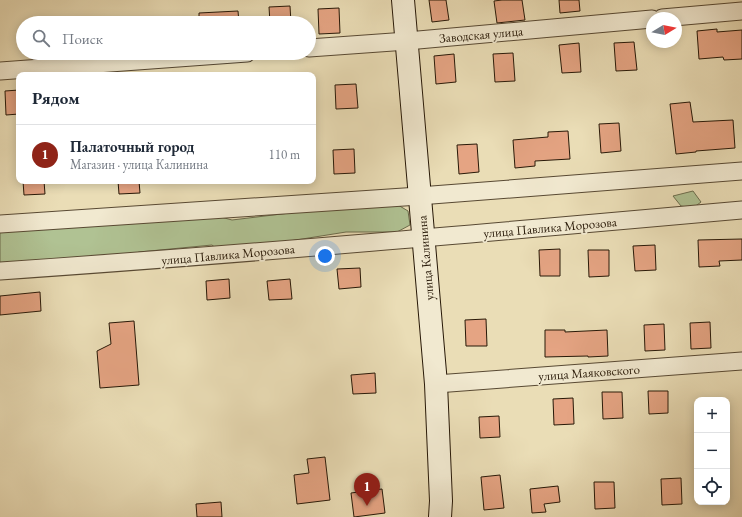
<!DOCTYPE html>
<html lang="ru">
<head>
<meta charset="utf-8">
<style>
  body { margin:0; font-family:"EB Garamond",serif; background:#f2f2f3; color:#1f2937 }
  .controls { position:absolute; right:12px; bottom:12px; display:grid; overflow:hidden; border-radius:8px; box-shadow:0 2px 10px #0003 }
  .controls button { width:36px; height:36px; display:grid; place-items:center; padding:0; border:0; border-bottom:1px solid #e0e1e3; background:#fff; color:#1f2937; font:20px sans-serif }
  .compass { position:absolute; left:646px; top:12px; width:36px; height:36px; border-radius:50%; background:#fff; box-shadow:0 2px 10px #0003; rotate:80deg }
  .you { position:absolute; left:325px; top:256px; width:14px; height:14px; margin:-10px; border:3px solid #fff; border-radius:50%; background:#1a73e8; box-shadow:0 0 0 6px #1a73e833 }
  .badge { display:grid; place-items:center; width:26px; height:26px; border-radius:50%; background:#8f2418; color:#fff; font-size:13px; font-weight:700 }
  .pin { position:absolute; translate:-50% -33px; filter:drop-shadow(0 1px 2px #0008) }
  .pin::after { content:''; position:absolute; top:21px; width:14px; height:12px; background:inherit; clip-path:polygon(0 0,100% 0,50% 100%) }
  .list { margin:0; padding:0; list-style:none }
  h2 { display:flex; justify-content:space-between; align-items:center; height:52px; margin:0; padding:0 16px; font-size:17px }
  h2 small { font-size:13px; font-weight:400; color:#747a83 }
  .list li { display:grid; grid-template-columns:26px 1fr auto; gap:12px; align-items:center; box-sizing:border-box; height:60px; padding:0 16px; border-top:1px solid #e0e1e3 }
  .list b { display:block; font-size:15px; white-space:nowrap }
  .list p { margin:0; font-size:13px; white-space:nowrap; color:#747a83 }
  .list em { font-size:13px; font-style:normal; color:#747a83 }
  .icon { flex:none; width:22px; height:22px; fill:none; stroke:currentColor; stroke-width:2; stroke-linecap:round; stroke-linejoin:round }
  .map { position:relative; flex:none; width:742px; height:517px; overflow:hidden }
  .search { position:absolute; background:#fff; box-shadow:0 2px 10px #0003; left:16px; top:16px; width:300px; height:44px; display:flex; align-items:center; gap:10px; box-sizing:border-box; padding:0 14px; border-radius:22px; color:#747a83; font-size:15px }
  .panel { position:absolute; background:#fff; box-shadow:0 2px 10px #0003; left:16px; top:72px; width:300px; height:112px; border-radius:8px }
  .map>svg:first-child { display:block }
</style>
</head>
<body>
<div class="map">
<svg width="742" height="517" viewBox="0 0 742 517">
  <rect width="100%" height="100%" fill="#eaddb6"/>
  <filter id="stains"><feTurbulence type="fractalNoise" baseFrequency=".005" numOctaves="4"/><feColorMatrix values="0 0 0 0 .2 0 0 0 0 .09 0 0 0 0 .02 0 0 0 .5 -.17"/></filter>
  <radialGradient id="worn" r=".72"><stop offset=".6" stop-color="#630" stop-opacity="0"/><stop offset="1" stop-color="#630" stop-opacity=".3"/></radialGradient>
  <!-- green -->
  <path fill="#b0c293" stroke="#6c6d4d" d="M693,191L701,202L693,208L681,206L673,196Z
    M398,205L408,211L410,225L397,232H346L221,252L212,245L139,252L128,256L0,265V228L217,216L232,220L331,208Z"/>
  <!-- building -->
  <path fill="#e5a483" stroke="#271807" d="M429,0H446L449,20L432,22Z
    M502,0H522L525,20L497,23L494,1Z
    M559,0H579L580,11L560,13Z
    M290,6L291,23H270L269,7Z
    M339,8L340,33L319,34L318,9Z
    M238,11L239,23H199V13Z
    M717,29V32L742,30V59L724,60L723,57L699,59L697,31Z
    M634,42L637,70L616,71L614,43Z
    M579,43L581,72L562,73L559,45Z
    M513,53L515,81L495,82L493,54Z
    M454,54L456,82L436,84L434,56Z
    M356,84L358,108L336,109L335,85Z
    M19,90V114L6,115L5,91Z
    M690,102L693,122L733,120L735,148L696,151V152L676,154L670,104Z
    M619,123L621,151L601,153L599,124Z
    M568,131L570,159L535,161V166L515,168L513,140L548,137V132Z
    M477,144L479,172L459,174L457,145Z
    M354,149L355,173L334,174L333,150Z
    M23,181H44L45,194L24,195Z
    M118,181H139L140,193L119,194Z
    M742,239V260L719,261L720,266L699,267L698,240Z
    M655,245L656,270L635,271L633,246Z
    M560,249V276H540L539,250Z
    M588,250H609V276L589,277Z
    M360,268L361,287L339,289L337,269Z
    M229,279L230,298L207,300L206,281Z
    M290,279L292,299L269,300L267,281Z
    M40,292L41,311L0,315V296Z
    M486,319L487,346H466L465,320Z
    M134,321L139,385L100,388L97,351L111,344L109,323Z
    M710,322L711,348L691,349L690,323Z
    M664,324L665,350L645,351L644,325Z
    M545,330H565V332L607,330L608,356L588,357V356L545,357Z
    M375,373L376,393L353,394L351,375Z
    M648,391H668V413L649,414Z
    M602,392H622L623,418L603,419Z
    M573,398L574,424L554,425L553,399Z
    M499,416L500,437L480,438L479,417Z
    M325,457L330,500L297,504L294,475L309,473L307,459Z
    M500,475L504,508L484,510L481,477Z
    M681,478L682,504L662,505L661,479Z
    M594,482H614L615,508L595,509Z
    M558,486L560,502L544,504L546,512L532,513L530,489Z
    M382,489L385,513L354,517L351,493Z
    M221,502L222,517H197L196,504Z"/>
  <g fill="none" stroke-linecap="round" stroke-linejoin="round">
    <!-- street casing -->
    <g stroke="#584933" stroke-width="19">
      <path id="street" d="M662,18L742,11
        M309,48L407,41L652,19
        M0,71L247,53
        M0,224L419,196L742,171
        M0,271C248,254 495,232 742,210
        M436,384L742,361"/>
    </g>
    <!-- secondary casing -->
    <g stroke="#271807" stroke-width="24">
      <path id="secondary" d="M403,0L436,384L441,501L440,517"/>
    </g>
    <!-- street -->
    <use href="#street" stroke="#f1e9d0" stroke-width="17"/>
    <!-- secondary -->
    <use href="#secondary" stroke="#f1e9d0" stroke-width="22"/>
  </g>
  <g text-anchor="middle" stroke-width="3.5" stroke-linejoin="round" paint-order="stroke">
    <!-- street labels -->
    <g font-size="13" fill="#271807" stroke="#f1e9d0">
      <text transform="translate(481 34) rotate(-5)" y="5">Заводская улица</text>
      <text transform="translate(550 227) rotate(-5)" y="5">улица Павлика Морозова</text>
      <text transform="translate(228 254) rotate(-5)" y="5">улица Павлика Морозова</text>
      <text transform="translate(425 258) rotate(-95)" y="5">улица Калинина</text>
      <text transform="translate(589 372) rotate(-4)" y="5">улица Маяковского</text>
    </g>
  </g>
  <rect width="100%" height="100%" filter="url(#stains)"/>
  <rect width="100%" height="100%" fill="url(#worn)"/>
</svg>
<div class="controls">
<button>+</button>
<button>−</button>
<button><svg class="icon" aria-label="locate" viewBox="0 0 24 24"><circle cx="12" cy="12" r="6"/><path d="M12 2v4M12 18v4M2 12h4M18 12h4"/></svg></button>
</div>
<svg class="compass" viewBox="-18 -18 36 36"><path d="M0-13l5 13h-10z" fill="#e53935"/><path d="M0 13l5-13h-10z" fill="#747a83"/></svg>
<div class="you"></div>
<div class="pin badge" style="left:367px;top:506px">1</div>
<div class="search"><svg class="icon" aria-label="search" viewBox="0 0 24 24"><circle cx="10" cy="10" r="6"/><path d="M15 15l6 6"/></svg>Поиск</div>
<section class="panel">
<h2>Рядом<small></small></h2>
<ul class="list">
<li><span class="badge">1</span><div><b>Палаточный город</b><p>Магазин · улица Калинина</p></div><em>110 m</em></li>
</ul>
</section>
</div>
</body>
</html>
